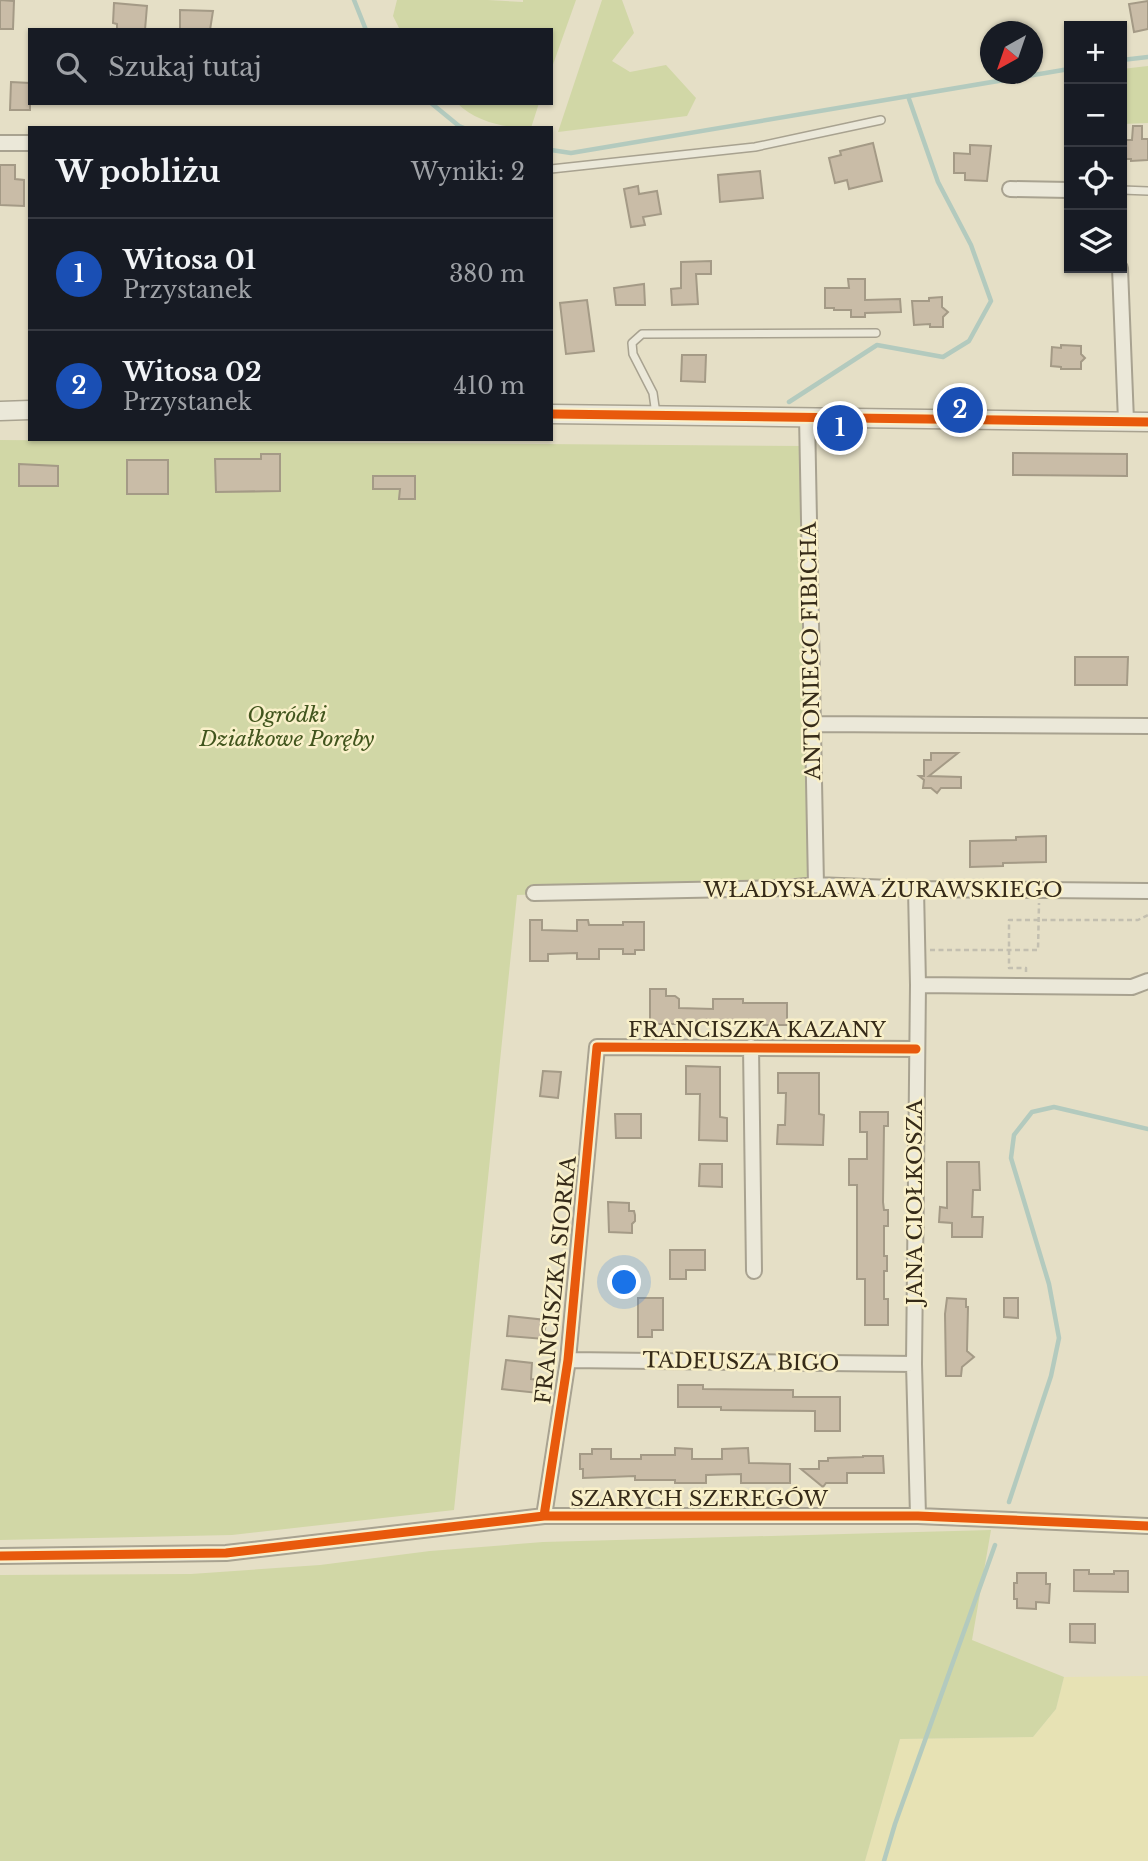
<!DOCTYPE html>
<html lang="pl">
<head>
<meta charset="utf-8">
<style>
  body { margin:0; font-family:"Libre Baskerville",serif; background:#20242c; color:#f1f3f6 }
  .controls { position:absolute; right:21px; top:21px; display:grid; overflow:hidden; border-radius:0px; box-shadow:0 2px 5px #0004 }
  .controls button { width:63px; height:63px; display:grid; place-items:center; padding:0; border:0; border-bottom:2px solid #363941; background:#171b24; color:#f1f3f6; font:35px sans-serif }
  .compass { position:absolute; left:980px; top:21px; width:63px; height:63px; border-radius:50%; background:#171b24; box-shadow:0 2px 5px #0004; rotate:220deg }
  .you { position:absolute; left:625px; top:1283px; width:24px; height:24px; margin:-18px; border:5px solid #fff; border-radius:50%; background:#1a73e8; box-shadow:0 0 0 10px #1a73e833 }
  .badge { display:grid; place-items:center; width:46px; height:46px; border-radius:50%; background:#0b8043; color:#fff; font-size:23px; font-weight:700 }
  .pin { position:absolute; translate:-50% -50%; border:4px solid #fff; box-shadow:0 2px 7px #0006 }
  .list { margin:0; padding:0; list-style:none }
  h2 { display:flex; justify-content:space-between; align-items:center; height:91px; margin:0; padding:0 28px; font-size:30px }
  h2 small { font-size:23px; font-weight:400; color:#9ea1a6 }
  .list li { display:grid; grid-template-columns:46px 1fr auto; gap:21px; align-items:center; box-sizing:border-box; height:112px; padding:0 28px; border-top:2px solid #363941 }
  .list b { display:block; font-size:26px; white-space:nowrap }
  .list p { margin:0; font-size:23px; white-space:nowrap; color:#9ea1a6 }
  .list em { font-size:23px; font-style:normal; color:#9ea1a6 }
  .icon { flex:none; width:38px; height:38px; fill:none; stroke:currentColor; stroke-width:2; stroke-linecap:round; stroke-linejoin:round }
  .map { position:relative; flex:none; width:1148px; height:1861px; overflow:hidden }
  .search { position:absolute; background:#171b24; box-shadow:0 2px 5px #0004; left:28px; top:28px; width:525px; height:77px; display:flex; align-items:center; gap:18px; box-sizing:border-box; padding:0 24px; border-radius:0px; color:#9ea1a6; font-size:26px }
  .panel { position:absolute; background:#171b24; box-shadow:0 2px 5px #0004; left:28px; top:126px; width:525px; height:315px; border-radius:0px }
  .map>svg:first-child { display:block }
</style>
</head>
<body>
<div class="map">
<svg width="1148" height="1861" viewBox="0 0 1148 1861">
  <rect width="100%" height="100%" fill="#e5dfc6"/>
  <!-- farmland -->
  <path fill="#e7e2b4" d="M1148,1676V1861H865L900,1739L1033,1737L1056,1709L1064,1677Z"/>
  <!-- green -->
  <path fill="#d1d7a6" d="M397,0H488L523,2V0H576L551,70V30H400L393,16Z
    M602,0H622L634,33L612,61L630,72L666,65L696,98L687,116L558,132Z
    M1148,66V123L1122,124V69Z
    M457,103H539L531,128C505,128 476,122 457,103Z
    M0,440L807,446L816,885L517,895L454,1510L232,1535L0,1540Z
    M991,1530L972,1640L1064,1677L1056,1709L1033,1737L900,1739L865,1861H0V1575L191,1574L320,1565L430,1551L543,1542Z"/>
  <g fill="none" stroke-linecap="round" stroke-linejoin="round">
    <!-- stream -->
    <path stroke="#b3cabe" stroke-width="4.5" d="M354,0L366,30
      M1122,60L1148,57
      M431,103L459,126L464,128
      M551,150L571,153L1069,69
      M789,402L877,345L943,357L969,341L991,301L971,245L938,182L908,96
      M1009,1502L1051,1376L1059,1338L1049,1284L1011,1158L1014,1135L1032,1112L1054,1107L1148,1129
      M884,1861L895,1824L995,1545"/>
  </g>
  <!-- building -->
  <path fill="#c9bca7" stroke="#a49a86" stroke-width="2" d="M0,0L14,1L13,29H0Z
    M1148,1V29L1134,32L1129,4Z
    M114,3L147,6L145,30H117V24L113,23Z
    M180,10L213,11L210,30H180Z
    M11,82L30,83V110H10Z
    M1133,126H1142V139H1148V160L1131,161V159H1122L1123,140H1132Z
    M873,143L882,181L849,189L847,180L835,183L829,158L841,155L840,151Z
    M970,145L991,146L987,181L965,180V173H954V153L970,154Z
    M0,165H15V179L24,180V206L0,205Z
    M760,171L763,198L720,202L718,175Z
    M638,186L639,194L657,191L661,214L643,217L645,225L631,227L624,189Z
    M711,261V274H696L698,304L672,305L671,289L681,288V262Z
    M848,279H865V300L900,299L901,312L865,313V317H851V310H834V308H825V288H849Z
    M644,284L645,305H616L614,288Z
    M942,297V307L948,312L943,317V327H930V324L914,325L912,301H929V298Z
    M587,300L594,351L566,354L560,303Z
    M1061,345L1081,346V354L1085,358L1081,362V369H1061V367L1051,366L1052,347L1061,348Z
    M682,355H706L705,382L681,381Z
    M1013,453L1127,454V476L1013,475Z
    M261,454H280V491L216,492L215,459H261Z
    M127,460H168V494H127Z
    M19,464L58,466V486H19Z
    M373,476H415V499H399L400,489H373Z
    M1075,657H1128L1127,685H1075Z
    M931,753H958L929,776L961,777V788H941L937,793L931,788H923L924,780L919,776H924V760H931Z
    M1046,836V862L1003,863V866L970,867V841L1016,840V837Z
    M530,920H542V930L577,931V920H588L589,925H623V922H644V950H635V954H623V949H599V959H577V953L548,954V961H530Z
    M650,989H666V996H675L679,999V1008L713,1009V999H743V1003H787V1025H760V1021H694V1024H650Z
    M686,1066L720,1067V1117L727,1118V1141L699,1140L700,1094H686Z
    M543,1071L561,1072L558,1098L540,1096Z
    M778,1073H819V1114L824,1115L823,1145L777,1144L778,1125H785L786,1093H778Z
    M860,1112H888V1126H884L883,1202L884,1210H888V1226H884V1256H887V1271H884V1299H888V1325H865V1279H857V1185H849V1159H867V1132H860Z
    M615,1114H641V1138H616Z
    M947,1162H979L980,1190H973L972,1217H983L982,1237H952V1223L939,1222L940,1207L947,1208Z
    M700,1164H722V1187L699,1186Z
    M608,1202L629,1203V1211H634L635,1215V1221L632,1224V1233L609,1232Z
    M670,1250H705V1270H686V1279H670Z
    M638,1298H663V1330H652V1337H638Z
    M947,1298L966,1299V1307H968L967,1351L974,1357L962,1367L961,1376H946L945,1314Z
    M1004,1298H1018V1318L1004,1317Z
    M509,1316L546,1320L544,1339L507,1336Z
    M506,1360L532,1363L531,1379L540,1380L538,1393L502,1389Z
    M678,1385H703V1389L793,1390V1397H840V1431H815V1411L721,1410V1407H678Z
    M675,1448L692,1449V1459H722V1449L748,1448L749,1463L790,1464V1483H741V1474L706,1475V1483H675V1480H635V1476L583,1478V1469H580V1454H592V1449H611V1459H641V1455H675Z
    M863,1456H883L884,1473H847V1483H826L823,1487L801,1469H819V1461H828V1458L863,1457Z
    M1074,1570H1089V1574H1114V1571H1128V1592L1074,1591Z
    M1017,1573H1046V1584H1050L1049,1603L1036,1602V1609L1017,1608V1599H1014V1583H1017Z
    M1070,1624H1095V1643L1070,1642Z"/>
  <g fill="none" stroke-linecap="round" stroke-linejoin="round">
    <!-- service casing -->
    <g stroke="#a8a290" stroke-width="10">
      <path id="service" d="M551,169L755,147L881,120
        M1122,190L1148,191
        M656,414L653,393L633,354L632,343L642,334L876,333"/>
    </g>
    <!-- minor casing -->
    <g stroke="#a8a290" stroke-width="18">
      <path id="minor" d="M0,143H30
        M1010,189L1069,190
        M1120,268L1126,421
        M807,416L816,885
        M813,724L1148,726
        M916,889L918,985L914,1364L918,1516
        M534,893L786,888L816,885L916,889L1148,891
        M918,985L1132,987L1148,981
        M751,1047L754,1271
        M568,1360L914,1364
        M544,1516L568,1360L597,1047L916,1049
        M0,1556L226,1553L544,1516H918L1148,1526"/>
    </g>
    <!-- tertiary casing -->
    <g stroke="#a8a290" stroke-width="21">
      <path id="tertiary" d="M0,411L30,410
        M551,414L1148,422"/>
    </g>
    <!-- path -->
    <path stroke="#c3bfb0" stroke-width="2.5" stroke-dasharray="5 3.5" stroke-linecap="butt" d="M930,950H1038L1039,903
      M1026,972V968H1009V920H1138L1148,915"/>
    <!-- service -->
    <use href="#service" stroke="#ebe8d9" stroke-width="7"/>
    <!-- minor -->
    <use href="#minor" stroke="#ebe8d9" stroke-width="14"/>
    <!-- tertiary -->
    <use href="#tertiary" stroke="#ebe8d9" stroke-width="18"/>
    <!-- cycleway casing -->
    <g stroke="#f9f0c9" stroke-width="13">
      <path id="cycleway" d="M551,414L1148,422
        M544,1516L568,1360L597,1047L916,1049
        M0,1556L226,1553L544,1516H918L1148,1526"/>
    </g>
    <!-- cycleway -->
    <use href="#cycleway" stroke="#e8590c" stroke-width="9"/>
  </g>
  <g text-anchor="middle" stroke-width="5" stroke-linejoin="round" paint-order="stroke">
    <!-- street labels -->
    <g font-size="21" fill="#362b19" stroke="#f9f0c9">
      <text transform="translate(811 651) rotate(-91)" y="7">ANTONIEGO FIBICHA</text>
      <text x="883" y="897">WŁADYSŁAWA ŻURAWSKIEGO</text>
      <text x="757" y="1037">FRANCISZKA KAZANY</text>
      <text transform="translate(915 1202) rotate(-90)" y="7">JANA CIOŁKOSZA</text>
      <text transform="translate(556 1280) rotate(-84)" y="7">FRANCISZKA SIORKA</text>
      <text transform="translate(741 1362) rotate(1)" y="7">TADEUSZA BIGO</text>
      <text x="699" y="1506">SZARYCH SZEREGÓW</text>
    </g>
    <!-- park labels -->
    <g font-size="21" font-style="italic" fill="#41551d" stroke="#f9f0c9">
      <text x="287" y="722">Ogródki<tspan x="287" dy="24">Działkowe Poręby</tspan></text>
    </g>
  </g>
</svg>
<div class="controls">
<button>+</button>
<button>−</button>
<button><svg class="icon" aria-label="locate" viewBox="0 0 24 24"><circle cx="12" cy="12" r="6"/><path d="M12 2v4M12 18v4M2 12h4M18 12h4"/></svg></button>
<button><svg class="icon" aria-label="layers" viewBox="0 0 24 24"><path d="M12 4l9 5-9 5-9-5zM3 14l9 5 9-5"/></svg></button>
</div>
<svg class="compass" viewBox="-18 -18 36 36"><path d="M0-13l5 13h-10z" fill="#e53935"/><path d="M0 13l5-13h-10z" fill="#9ea1a6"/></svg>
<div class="you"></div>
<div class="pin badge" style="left:840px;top:428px;background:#1a4fb4">1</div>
<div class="pin badge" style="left:960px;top:410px;background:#1a4fb4">2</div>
<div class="search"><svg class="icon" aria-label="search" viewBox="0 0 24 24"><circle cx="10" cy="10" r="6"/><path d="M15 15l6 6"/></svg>Szukaj tutaj</div>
<section class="panel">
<h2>W pobliżu<small>Wyniki: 2</small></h2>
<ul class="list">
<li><span class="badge" style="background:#1a4fb4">1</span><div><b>Witosa 01</b><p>Przystanek</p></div><em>380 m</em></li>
<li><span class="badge" style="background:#1a4fb4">2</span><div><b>Witosa 02</b><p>Przystanek</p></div><em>410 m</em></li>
</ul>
</section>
</div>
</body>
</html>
